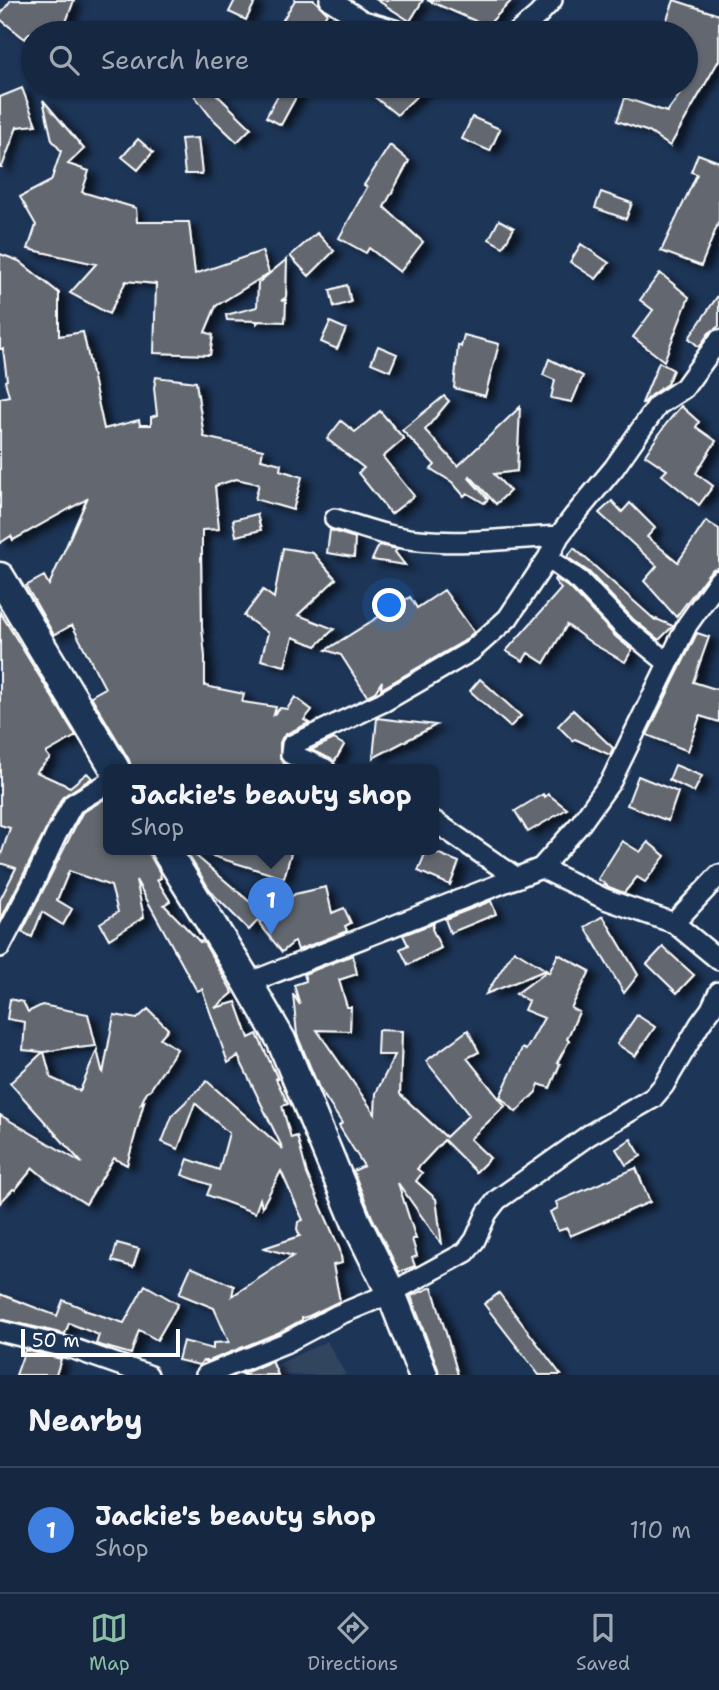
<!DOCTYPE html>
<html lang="en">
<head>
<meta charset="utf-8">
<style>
  body { margin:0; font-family:"Shantell Sans",sans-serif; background:#1f3048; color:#f1f3f6 }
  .scale { position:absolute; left:21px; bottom:18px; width:159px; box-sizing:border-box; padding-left:7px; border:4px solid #fff; border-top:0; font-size:19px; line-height:24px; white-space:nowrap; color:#fff; -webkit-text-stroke:5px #1d3557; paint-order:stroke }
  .you { position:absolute; left:390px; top:606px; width:24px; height:24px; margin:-18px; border:5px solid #fff; border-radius:50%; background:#1a73e8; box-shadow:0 0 0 10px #1a73e833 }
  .badge { display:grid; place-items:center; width:46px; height:46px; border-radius:50%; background:#8abfa5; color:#fff; font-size:23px; font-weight:700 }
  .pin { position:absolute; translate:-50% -58px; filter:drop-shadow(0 2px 4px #0008) }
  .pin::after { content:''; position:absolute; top:37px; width:24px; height:21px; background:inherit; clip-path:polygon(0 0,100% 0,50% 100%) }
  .popup { position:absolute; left:103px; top:764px; width:336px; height:91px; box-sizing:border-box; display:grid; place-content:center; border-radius:10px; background:#162841; filter:drop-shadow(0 2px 5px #0005); font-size:23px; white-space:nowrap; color:#9ea6b1 }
  .popup b { font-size:26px; color:#f1f3f6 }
  .popup::after { content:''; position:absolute; left:50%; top:100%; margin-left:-14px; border:14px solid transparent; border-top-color:#162841 }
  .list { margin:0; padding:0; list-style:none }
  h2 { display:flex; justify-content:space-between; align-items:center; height:91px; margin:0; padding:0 28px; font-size:30px }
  h2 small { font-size:23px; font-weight:400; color:#9ea6b1 }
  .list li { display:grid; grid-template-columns:46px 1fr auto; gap:21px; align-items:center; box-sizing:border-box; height:126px; padding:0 28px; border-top:2px solid #35445a }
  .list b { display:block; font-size:26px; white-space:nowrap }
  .list p { margin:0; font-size:23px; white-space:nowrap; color:#9ea6b1 }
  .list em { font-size:23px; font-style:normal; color:#9ea6b1 }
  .icon { flex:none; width:38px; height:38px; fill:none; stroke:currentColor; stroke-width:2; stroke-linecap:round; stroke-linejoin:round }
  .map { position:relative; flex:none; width:719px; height:1375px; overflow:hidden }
  .search { position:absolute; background:#162841; box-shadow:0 2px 5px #0004; left:21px; right:21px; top:21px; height:77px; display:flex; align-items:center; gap:18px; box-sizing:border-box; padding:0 24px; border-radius:38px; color:#9ea6b1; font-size:26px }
  .sheet { height:217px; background:#162841 }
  nav { display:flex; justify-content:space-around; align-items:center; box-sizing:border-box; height:98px; border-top:2px solid #35445a; background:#162841; font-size:19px; color:#9ea6b1 }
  nav a { display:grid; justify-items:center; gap:4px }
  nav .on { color:#8abfa5 }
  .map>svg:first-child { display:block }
</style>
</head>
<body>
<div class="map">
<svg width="719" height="1375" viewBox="0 0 719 1375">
  <defs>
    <filter id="shadow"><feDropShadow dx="8" dy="4.5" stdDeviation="3.5" flood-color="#0009"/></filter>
  </defs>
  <rect width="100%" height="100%" fill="#1d3557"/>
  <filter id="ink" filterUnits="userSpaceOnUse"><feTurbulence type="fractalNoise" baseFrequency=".0143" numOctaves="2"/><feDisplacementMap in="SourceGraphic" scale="14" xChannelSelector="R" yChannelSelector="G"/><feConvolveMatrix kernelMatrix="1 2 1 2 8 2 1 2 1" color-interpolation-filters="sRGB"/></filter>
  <g filter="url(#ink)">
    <!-- built -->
    <path fill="#32445e" d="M327,1341L346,1375H255Z"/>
    <!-- building -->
    <path fill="#64686f" stroke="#fff" stroke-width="2" filter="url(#shadow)" d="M11,0H74L62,33H29L25,39L0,19V15Z
      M235,0H256L246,20L229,12Z
      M295,0H314L327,13L314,33H275Z
      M377,0H423L410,21Z
      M427,0H512L487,26Z
      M674,0L719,15V60L670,146L649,132L617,121L625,98L667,112L686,86V33H662Z
      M204,86H208L251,128L237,142L211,117L193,94Z
      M283,86H302L281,125L266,117Z
      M361,86H427L397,115Z
      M22,88L36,125L17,127L2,167H0V97Z
      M43,100L84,149L68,164L89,171L82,192L136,208L137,222H189L195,274L262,251L269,273L216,306L205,332L213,335L210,355L154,353L156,284L126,281L109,314L70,293L96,264L28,249L36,225L20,197L51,181L61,151L52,140Z
      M472,117L500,129L490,151L462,139Z
      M198,138L202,174H185L181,139Z
      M138,139L153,152L138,170L122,157Z
      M390,145L409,161L384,207L423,242L400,272L369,248L366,253L339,238L367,187L364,185Z
      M698,154L719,162V221L701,266L661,251L697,174L691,172Z
      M601,192L632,203L626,219L595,208Z
      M499,220L514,228L503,247L489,239Z
      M317,233L334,251L309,276L290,256Z
      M581,244L609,263L596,279L570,262Z
      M0,254L19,261L59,293V336L83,332L104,429L139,420L140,425H151V417L157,415L154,388L156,377L196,382L204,437L263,450L261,459L281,464L280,470L302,477L293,510L255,499L259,484L236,479L215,486L219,529L202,530V554H201L202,628L205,657V686L244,694L242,702L276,707L274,714L280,708L287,709L295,697L312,710L304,720L309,723L286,734L282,738L280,743V759L285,765L294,769H132L129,760L91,696L105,688L72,625L54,635L26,586L44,576L49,585L87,499L13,540L11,536L0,543V398L9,396L5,381L7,380L3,349H0Z
      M287,259L286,297L281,301L286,300L285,322L259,321L257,323V321L227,320L226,315L257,307L258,283Z
      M660,273L689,297L664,361L633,337L653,310L640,300Z
      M347,285L351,302L334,307L330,290Z
      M719,294V326L709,333L699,347L689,338Z
      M330,322L346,329L337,349L321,342Z
      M464,335L499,344L485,396L454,388L458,345L461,347Z
      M378,346L397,354L390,371L371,363Z
      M549,359L583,376L572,402L551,398L555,380L543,375Z
      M659,362L673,370L667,384L651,395L644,403H642Z
      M444,396L449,401L425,430L458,466L520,407L517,471L494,474L510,491L496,504L470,476L469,478L488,499L484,503L467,493L464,496L452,482L431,469L435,465L402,430Z
      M681,406L699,422L696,427L716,441L696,473L713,486L699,505L662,475L667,470L645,455L666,424Z
      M380,411L404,439L383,457L414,496L391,514L358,473L364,468L327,439L341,421L355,432Z
      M612,501L622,512L630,503L655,528L647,537L678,562L706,521L719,529V568L713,569L709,573L676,617L644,581L657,566L599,513Z
      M257,514L261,530L236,536L233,520Z
      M330,530L355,538L354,557L327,553Z
      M379,545L397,549L395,552L405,565L372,560Z
      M283,548L313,553L336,579L298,615L334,629L316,646L293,637L285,666L261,660L268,633L244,616L263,590L274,598Z
      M574,548L655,620L656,619L673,626L659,640L633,619L589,572L567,557Z
      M555,578L572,590L616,637L632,650L625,662L593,644L567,625L544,663L528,653L523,661L506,651L561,589L554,580Z
      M444,590L474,632L464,641L381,689L382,681L375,692L367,696L341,655L326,650L410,597L417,608Z
      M0,612L76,736L46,753L50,758L36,772L70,787L87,773L92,778L67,794L62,798L0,921V900L16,868L0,863V858L10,828L0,825Z
      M697,633L709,637L693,682L719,690V722L700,716L688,751L647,735Z
      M480,679L521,716L510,727L470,691Z
      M573,710L613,748L610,755L575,739L573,741L558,726Z
      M377,718L436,725L373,758Z
      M334,739L344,745L335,761L311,750Z
      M675,765L702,776L694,792L669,780Z
      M638,776L678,792L668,821L627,805Z
      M543,794L545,797L548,794L567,809L528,832L515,811Z
      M108,797V849H148L151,857L159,871L161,878L157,880L170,901L164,905L200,942L203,941L233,993L215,1008L236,1002L249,1038L257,1034L278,1079H276L288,1104L282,1106L291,1138L297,1136L307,1174L340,1250L342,1263L333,1265L340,1301L309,1316L302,1318V1320L280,1332L209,1361H203L199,1365L178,1360L183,1341L213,1349V1343L229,1342L214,1308L179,1294L191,1267L234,1286L232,1296L293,1256L264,1248L300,1236L297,1229L298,1222L303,1220L281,1171L262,1207L260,1199L255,1213L207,1195L211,1185L182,1175L188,1159L219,1170L229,1133L195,1103L178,1149L162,1142L173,1114L207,1081L283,1149L238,1056L228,1063L202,989L197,991L136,880L144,917L109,939L100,923L118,912L111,886L69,871L57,900L72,909L63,925L42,912L32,937L22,932L82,813Z
      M622,841L640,852L648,842L665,856L645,882L637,877L624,893L609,887L598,879Z
      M188,849L264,914L249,930L216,897L208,887L186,851Z
      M204,849H278L291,853L284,878L203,853Z
      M427,849L459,862L450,885L418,871Z
      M326,887L332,913L344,908L351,923L345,926L347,931L298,950L295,941L282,952L259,923L295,894Z
      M491,901L496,914L450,933L445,919Z
      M603,916L638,975L624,993L585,927Z
      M434,923L432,929L441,948L408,965L400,949L408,945L403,935Z
      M663,947L694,975L677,993L647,964Z
      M514,950L546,970L486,994Z
      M558,954L590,971L571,1008L579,1012L567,1039L569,1041L557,1063L560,1064L550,1088L539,1084L536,1092L516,1112L500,1097L522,1048L526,1050L544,1018L524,1010L528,1001L516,994L547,971L549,973Z
      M353,955L357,974L339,980L347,1007H351L350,1031L317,1030L375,1114L376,1093L395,1055H377L378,1030L402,1031L400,1094L446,1137L469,1115L426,1061L468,1030L479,1052L467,1058L505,1106L470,1139L490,1158L476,1172L444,1140L417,1169L422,1173L416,1181L436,1199L442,1245L398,1183L416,1239H412L417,1256L412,1258L415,1266L399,1272L372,1217L353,1171L364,1166L339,1126L342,1123L319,1088L297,1035L293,994L300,1005L294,985L306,981L304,974Z
      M10,999L23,1002L28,1012L42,1005L88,1014L96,1046L78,1048V1046L44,1052L51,1078L80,1091L97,1050L103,1074L114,1015L137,1019L148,1009L168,1029L160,1038L177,1049L150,1090L147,1091L141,1104L144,1102L127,1165L114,1158L86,1204L46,1179L33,1168L15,1190L13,1189L0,1203V1115L82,1163L10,1083L43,1052L23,1050L25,1022L7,1019Z
      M637,1015L655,1027L635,1056L617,1044Z
      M631,1139L641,1156L626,1165L616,1149Z
      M636,1168L650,1202L570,1236L567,1228L558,1231L550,1212L558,1208L556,1202Z
      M117,1243L139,1249L133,1267L112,1261Z
      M145,1285L178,1304L157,1340L139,1330L131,1354L96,1344L99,1335L69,1323L65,1334L0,1319V1294L57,1316L63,1300L85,1309L84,1310L124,1323Z
      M432,1287L449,1343L458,1375H439L438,1369L411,1296Z
      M499,1293L561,1375H539L484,1304Z
      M25,1350L61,1359L56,1375H16Z
      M272,1361L278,1375H243L242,1374Z"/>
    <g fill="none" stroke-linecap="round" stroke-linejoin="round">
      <!-- street casing -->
      <g stroke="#fff" stroke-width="24">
        <path id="street" d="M330,0L363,21L405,33
          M517,33L538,15L552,0
          M335,519C362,527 390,538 419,540C465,545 513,538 559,536L574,516L614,468L658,405L684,388L719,340
          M548,558L580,581L625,628L668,663
          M325,769L291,754L292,745L383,702L471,651L508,618L548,558L559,536
          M434,821L517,878
          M541,868L581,823L611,781L687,625L719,580
          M674,923L719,960
          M0,947L36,878L56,835L73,804L108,783
          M248,983L541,868L605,899L674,923L719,875
          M0,1331L74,1349L148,1375
          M206,1375L285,1343L338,1315L391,1293L466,1252L475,1240L487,1213L497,1200L589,1135L653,1098L664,1085L700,1024L711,1009L719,992"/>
      </g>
      <!-- secondary casing -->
      <g stroke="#fff" stroke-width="33">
        <path id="secondary" d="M0,577L115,769
          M165,849L248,983L281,1040L357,1224L391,1293L423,1375"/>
      </g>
      <!-- street -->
      <use href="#street" stroke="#1d3557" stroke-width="19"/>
      <!-- secondary -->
      <use href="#secondary" stroke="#1d3557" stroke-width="28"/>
    </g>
  </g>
</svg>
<div class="scale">50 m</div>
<div class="you"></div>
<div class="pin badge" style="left:271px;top:935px;background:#3f7fe0">1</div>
<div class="popup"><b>Jackie's beauty shop</b>Shop</div>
<div class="search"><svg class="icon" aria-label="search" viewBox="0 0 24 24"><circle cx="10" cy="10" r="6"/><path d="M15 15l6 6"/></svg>Search here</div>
</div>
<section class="sheet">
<h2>Nearby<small></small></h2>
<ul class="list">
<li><span class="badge" style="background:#3f7fe0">1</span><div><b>Jackie's beauty shop</b><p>Shop</p></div><em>110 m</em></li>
</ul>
</section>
<nav>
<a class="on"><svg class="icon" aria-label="map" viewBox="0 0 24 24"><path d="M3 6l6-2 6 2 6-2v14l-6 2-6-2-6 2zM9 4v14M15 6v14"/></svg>Map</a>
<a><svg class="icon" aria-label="directions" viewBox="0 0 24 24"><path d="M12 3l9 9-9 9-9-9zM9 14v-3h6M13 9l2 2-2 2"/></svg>Directions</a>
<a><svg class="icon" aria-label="saved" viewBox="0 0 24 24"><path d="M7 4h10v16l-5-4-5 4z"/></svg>Saved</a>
</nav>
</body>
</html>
